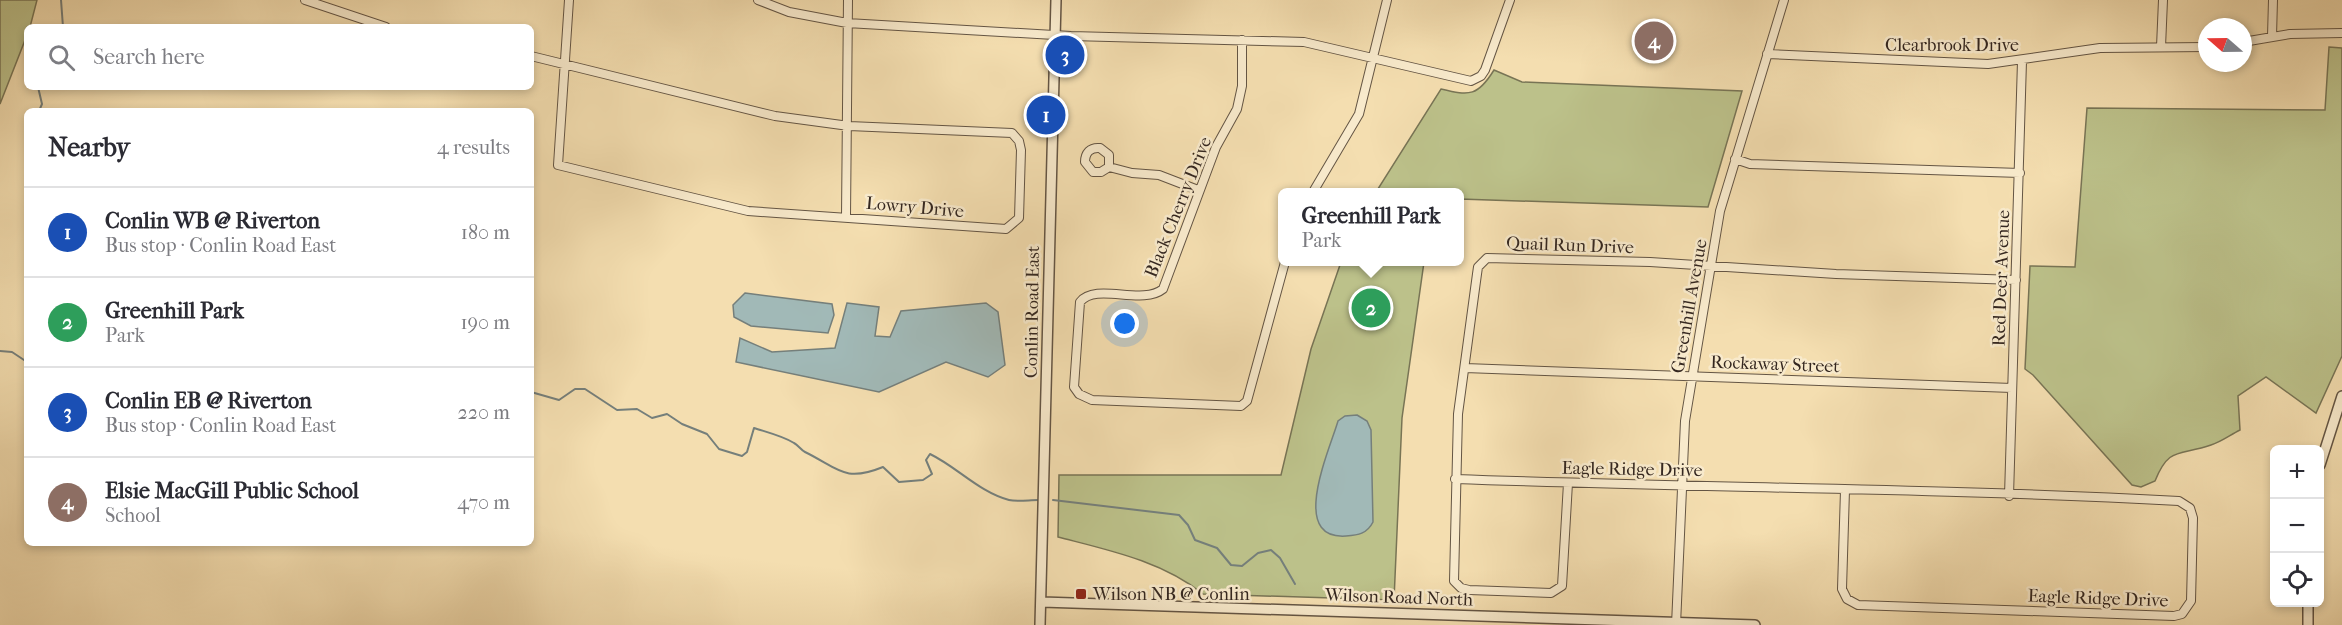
<!DOCTYPE html>
<html lang="en">
<head>
<meta charset="utf-8">
<style>
  :root { --surface:#fff; --page:#f2f2f3; --text:#2b2b33; --muted:#7c7c81; --line:#e1e1e2; --accent:#0b8043 }
  body { margin:0; font-family:"IM FELL French Canon",serif; background:var(--page); color:var(--text) }
  .controls { position:absolute; right:18px; bottom:18px; display:grid; overflow:hidden; border-radius:9px; box-shadow:0 3px 9px #0003 }
  .controls button { width:54px; height:54px; display:grid; place-items:center; padding:0; border:0; border-bottom:2px solid var(--line); background:var(--surface); color:var(--text); font:30px sans-serif }
  .compass { position:absolute; left:2198px; top:18px; width:54px; height:54px; border-radius:50%; background:var(--surface); box-shadow:0 3px 9px #0003; rotate:290deg }
  .you { position:absolute; left:1125px; top:324px; width:21px; height:21px; margin:-15px; border:4px solid #fff; border-radius:50%; background:#1a73e8; box-shadow:0 0 0 9px #1a73e833 }
  .badge { display:grid; place-items:center; width:39px; height:39px; border-radius:50%; background:var(--accent); color:#fff; font-size:20px; font-weight:700 }
  .pin { position:absolute; translate:-50% -50%; border:3px solid #fff; box-shadow:0 2px 6px #0006 }
  .popup { position:absolute; left:1278px; top:188px; width:186px; height:78px; box-sizing:border-box; display:grid; place-content:center; border-radius:9px; background:var(--surface); filter:drop-shadow(0 2px 4px #0005); font-size:20px; white-space:nowrap; color:var(--muted) }
  .popup b { font-size:22px; color:var(--text) }
  .popup::after { content:''; position:absolute; left:50%; top:100%; margin-left:-12px; border:12px solid transparent; border-top-color:var(--surface) }
  .list { margin:0; padding:0; list-style:none }
  h2 { display:flex; justify-content:space-between; align-items:center; height:78px; margin:0; padding:0 24px; font-size:26px }
  h2 small { font-size:20px; font-weight:400; color:var(--muted) }
  .list li { display:grid; grid-template-columns:39px 1fr auto; gap:18px; align-items:center; box-sizing:border-box; height:90px; padding:0 24px; border-top:2px solid var(--line) }
  .list b { display:block; font-size:22px; white-space:nowrap }
  .list p { margin:0; font-size:20px; white-space:nowrap; color:var(--muted) }
  .list em { font-size:20px; font-style:normal; color:var(--muted) }
  .icon { flex:none; width:33px; height:33px; fill:none; stroke:currentColor; stroke-width:2; stroke-linecap:round; stroke-linejoin:round }
  .map { position:relative; flex:none; width:2342px; height:625px; overflow:hidden }
  .search { position:absolute; background:var(--surface); box-shadow:0 3px 9px #0003; left:24px; top:24px; width:510px; height:66px; display:flex; align-items:center; gap:15px; box-sizing:border-box; padding:0 21px; border-radius:9px; color:var(--muted); font-size:22px }
  .panel { position:absolute; background:var(--surface); box-shadow:0 3px 9px #0003; left:24px; top:108px; width:510px; height:438px; border-radius:9px }
  .map>svg:first-child { display:block }
  .green { fill:#bcc18a; stroke:#787455; stroke-width:1.5 }
  .water { fill:#a1b9b7; stroke:#757f7b; stroke-width:1.5 }
  .lines { fill:none; stroke-linecap:round; stroke-linejoin:round }
  .stream { stroke:#757f7b; stroke-width:2 }
  .minor-casing { stroke:#645544; stroke-width:10 }
  .tertiary-casing { stroke:#645544; stroke-width:12 }
  .minor { stroke:#f8eacc; stroke-width:8 }
  .tertiary { stroke:#f8eacc; stroke-width:9 }
  .poi-dot { fill:#8f2418; stroke:#f8eacc; stroke-width:2 }
  .labels { text-anchor:middle; stroke-width:5; stroke-linejoin:round; paint-order:stroke }
  .street-label { font-size:18px; fill:#342720; stroke:#f8eacc }
  .poi-label { font-size:18px; fill:#342720; stroke:#f8eacc; text-anchor:start }
</style>
</head>
<body>
<div class="map">
<svg width="2342" height="625" viewBox="0 0 2342 625">
  <rect width="100%" height="100%" fill="#f4deb0"/>
  <filter id="stains"><feTurbulence type="fractalNoise" baseFrequency=".00333" numOctaves="4"/><feColorMatrix values="0 0 0 0 .2 0 0 0 0 .09 0 0 0 0 .02 0 0 0 .5 -.17"/></filter>
  <radialGradient id="worn" r=".72"><stop offset=".6" stop-color="#630" stop-opacity="0"/><stop offset="1" stop-color="#630" stop-opacity=".3"/></radialGradient>
  <path class="green" d="M 0,0 L 37,0 L 30,27 L 27,27 L 27,35 L 0,104 Z
    M 2329,47 L 2342,48 L 2342,356 L 2316,413 L 2266,377 L 2238,396 L 2240,430 C 2230,435 2221,442 2211,445 C 2179,456 2169,446 2155,481 L 2141,487 L 2132,485 L 2033,375 L 2025,369 L 2030,266 L 2075,267 L 2087,108 L 2325,110 Z
    M 1494,70 L 1522,82 L 1742,91 L 1708,207 L 1460,199 L 1460,192 L 1376,192 L 1441,89 C 1470,96 1478,96 1494,70 Z
    M 1341,262 L 1424,262 L 1402,418 L 1394,600 L 1203,594 C 1162,561 1108,550 1058,537 L 1059,475 L 1281,475 L 1311,349 Z"/>
  <path class="water" d="M 745,293 L 832,304 L 834,315 L 828,333 L 751,326 L 734,317 L 733,305 Z
    M 847,303 L 879,307 L 875,336 L 890,337 L 901,311 L 986,303 L 998,312 L 1005,365 L 988,377 L 946,362 L 879,392 L 736,362 L 740,338 L 772,352 L 835,348 Z
    M 1357,415 L 1367,421 L 1371,430 L 1373,522 C 1367,534 1358,535 1346,536 C 1288,540 1330,449 1338,421 L 1345,416 Z"/>
  <g class="lines">
    <path class="stream" d="M 61,0 L 63,27
      M 38,87 L 42,104 L 39,111
      M 0,351 L 12,352 L 27,362
      M 531,392 L 559,400 L 575,389 L 585,389 L 617,410 L 637,409 L 652,418 L 667,414 L 682,424 L 707,434 L 719,449 L 742,456 L 747,452 L 754,428 C 766,432 783,436 794,443 C 798,445 801,450 805,452 C 838,468 844,483 883,467 L 899,482 L 923,480 L 932,474 L 926,460 L 930,454 C 957,467 979,492 1009,500 C 1017,502 1029,500 1038,500
      M 1053,500 L 1179,515 L 1188,525 L 1195,540 L 1217,548 L 1231,565 L 1242,566 L 1258,553 L 1271,550 L 1280,558 L 1295,584"/>
    <g class="minor-casing">
      <path id="minor" d="M 305,0 L 386,27
        M 758,0 L 789,12 L 847,23 L 1071,36 L 1304,42 L 1471,81 L 1481,76 L 1485,70 L 1510,0
        M 2272,36 L 2273,0
        M 1242,40 L 1242,86 L 1237,109 L 1216,147 L 1163,289 C 1142,306 1096,282 1080,302 L 1074,387 L 1079,394 L 1092,400 L 1241,406 L 1247,401 L 1285,262
        M 2243,42 L 2290,34 L 2342,33
        M 2161,47 L 2163,0
        M 1767,54 L 1988,64 L 2100,48 L 2207,47
        M 531,56 L 775,116 L 849,126 L 1012,133 L 1019,141 L 1021,150 L 1019,218 L 1006,229 L 748,211 L 558,165 L 569,0
        M 1735,159 L 1750,164 L 2020,173
        M 1109,167 L 1101,172 L 1093,172 L 1085,162 C 1085,153 1090,147 1100,148 L 1109,155 L 1109,167 L 1132,173 L 1159,175 L 1198,190
        M 1313,192 L 1359,114 L 1387,0
        M 846,216 L 848,0
        M 1465,368 L 2012,388
        M 1455,479 C 1697,488 1938,488 2179,501 L 2190,508 L 2193,518 L 2191,601 L 2182,614 L 2174,616 L 1858,605 L 1847,599 L 1842,589 L 1845,490
        M 1568,483 L 1562,586 L 1551,593 L 1469,590 L 1461,588 L 1454,581 L 1458,414 L 1477,274 L 1478,267 L 1487,258 L 1650,262 L 1836,274 L 2016,280
        M 2009,496 L 2022,61
        M 1676,625 L 1685,421 L 1720,211 L 1784,0"/>
    </g>
    <g class="tertiary-casing">
      <path id="tertiary" d="M 2320,465 L 2342,396
        M 1042,602 L 1755,625
        M 1040,625 L 1056,0
        M 2308,625 L 2308,602"/>
    </g>
    <use href="#minor" class="minor"/>
    <use href="#tertiary" class="tertiary"/>
  </g>
  <rect class="poi-dot" x="1075" y="588" width="12" height="12" rx="3"/>
  <g class="labels">
    <g class="street-label">
      <text x="1952" y="51">Clearbrook Drive</text>
      <text transform="translate(915 207) rotate(5)" y="6">Lowry Drive</text>
      <text transform="translate(1178 207) rotate(-68)" y="6">Black Cherry Drive</text>
      <text transform="translate(1570 245) rotate(2)" y="6">Quail Run Drive</text>
      <text transform="translate(2001 278) rotate(-88)" y="6">Red Deer Avenue</text>
      <text transform="translate(1689 306) rotate(-80)" y="6">Greenhill Avenue</text>
      <text transform="translate(1032 312) rotate(-89)" y="6">Conlin Road East</text>
      <text transform="translate(1775 364) rotate(2)" y="6">Rockaway Street</text>
      <text transform="translate(1632 469) rotate(1)" y="6">Eagle Ridge Drive</text>
      <text transform="translate(1399 597) rotate(2)" y="6">Wilson Road North</text>
      <text transform="translate(2098 598) rotate(2)" y="6">Eagle Ridge Drive</text>
    </g>
    <g class="poi-label">
      <text x="1093" y="600">Wilson NB @ Conlin</text>
    </g>
  </g>
  <rect width="100%" height="100%" filter="url(#stains)"/>
  <rect width="100%" height="100%" fill="url(#worn)"/>
</svg>
<div class="controls">
<button>+</button>
<button>−</button>
<button><svg class="icon" aria-label="locate" viewBox="0 0 24 24"><circle cx="12" cy="12" r="6"/><path d="M12 2v4M12 18v4M2 12h4M18 12h4"/></svg></button>
</div>
<svg class="compass" viewBox="-18 -18 36 36"><path d="M0-13l5 13h-10z" fill="#e53935"/><path d="M0 13l5-13h-10z" fill="#7c7c81"/></svg>
<div class="you"></div>
<div class="pin badge" style="left:1046px;top:115px;background:#1a4fb4">1</div>
<div class="pin badge" style="left:1371px;top:308px;background:#2e9e5b">2</div>
<div class="popup"><b>Greenhill Park</b>Park</div>
<div class="pin badge" style="left:1065px;top:55px;background:#1a4fb4">3</div>
<div class="pin badge" style="left:1654px;top:41px;background:#8d6e63">4</div>
<div class="search"><svg class="icon" aria-label="search" viewBox="0 0 24 24"><circle cx="10" cy="10" r="6"/><path d="M15 15l6 6"/></svg>Search here</div>
<section class="panel">
<h2>Nearby<small>4 results</small></h2>
<ul class="list">
<li><span class="badge" style="background:#1a4fb4">1</span><div><b>Conlin WB @ Riverton</b><p>Bus stop · Conlin Road East</p></div><em>180 m</em></li>
<li><span class="badge" style="background:#2e9e5b">2</span><div><b>Greenhill Park</b><p>Park</p></div><em>190 m</em></li>
<li><span class="badge" style="background:#1a4fb4">3</span><div><b>Conlin EB @ Riverton</b><p>Bus stop · Conlin Road East</p></div><em>220 m</em></li>
<li><span class="badge" style="background:#8d6e63">4</span><div><b>Elsie MacGill Public School</b><p>School</p></div><em>470 m</em></li>
</ul>
</section>
</div>
</body>
</html>
